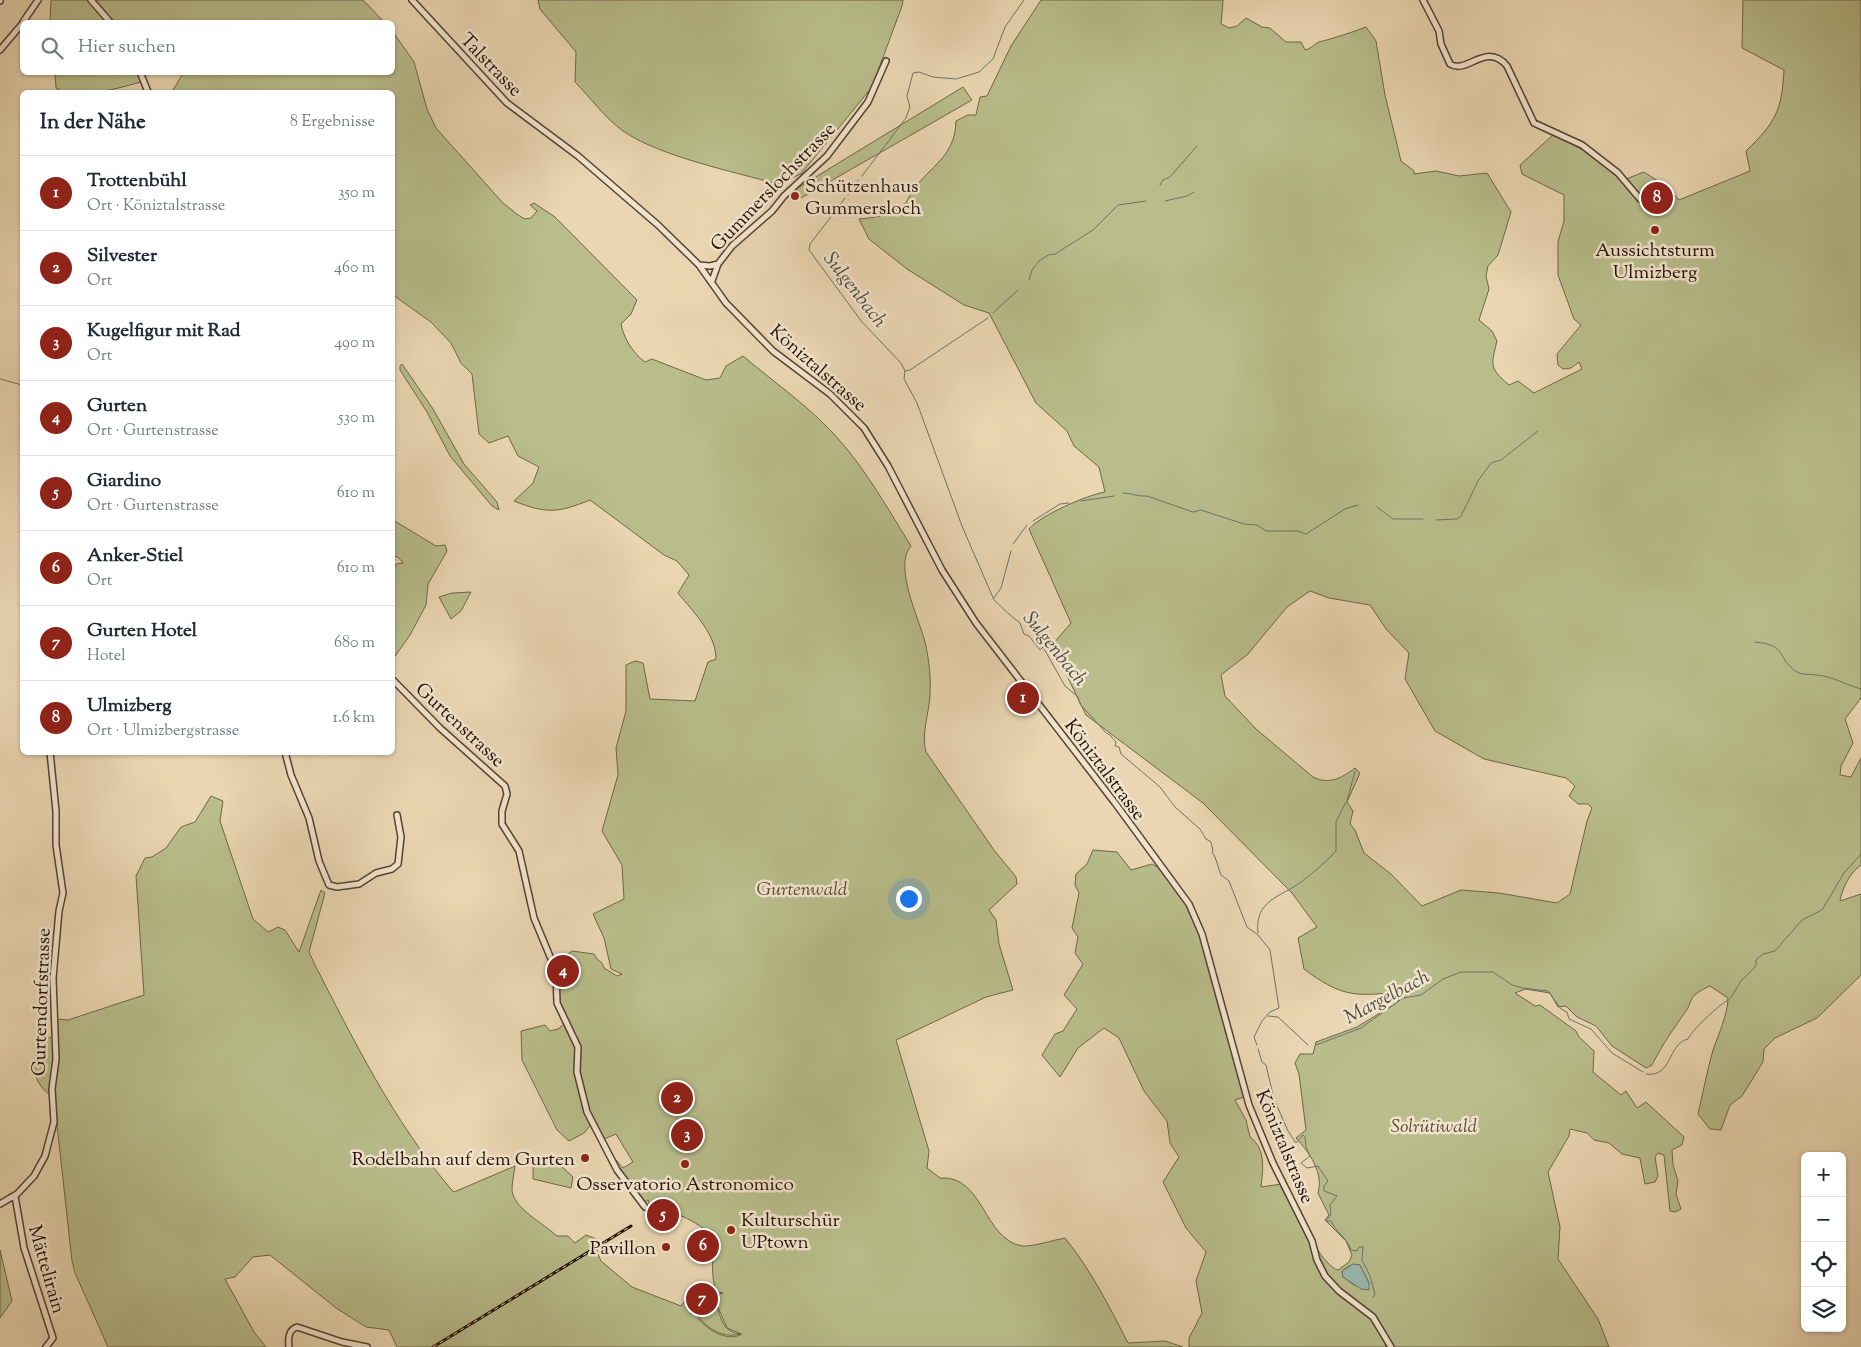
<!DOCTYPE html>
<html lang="de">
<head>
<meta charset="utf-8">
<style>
  :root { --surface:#fff; --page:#f6f6f7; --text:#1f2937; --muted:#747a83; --line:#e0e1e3; --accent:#8f2418 }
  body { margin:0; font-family:"Sorts Mill Goudy",serif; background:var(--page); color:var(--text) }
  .controls { position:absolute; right:15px; bottom:15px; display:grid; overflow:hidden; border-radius:8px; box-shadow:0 1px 4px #0004 }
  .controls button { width:45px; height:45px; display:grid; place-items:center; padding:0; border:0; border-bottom:1px solid var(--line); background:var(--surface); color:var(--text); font:25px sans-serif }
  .you { position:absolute; left:908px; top:898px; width:18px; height:18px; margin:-12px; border:4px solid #fff; border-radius:50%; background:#1a73e8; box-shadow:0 0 0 8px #1a73e833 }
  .badge { display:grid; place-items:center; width:32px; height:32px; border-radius:50%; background:var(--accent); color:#fff; font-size:16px; font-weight:700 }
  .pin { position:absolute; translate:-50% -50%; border:2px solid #fff; box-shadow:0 1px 5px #0006 }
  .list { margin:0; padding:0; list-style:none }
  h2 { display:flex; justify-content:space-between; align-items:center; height:65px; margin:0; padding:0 20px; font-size:21px }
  h2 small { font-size:16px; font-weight:400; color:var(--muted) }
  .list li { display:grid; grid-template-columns:32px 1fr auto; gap:15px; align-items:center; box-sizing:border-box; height:75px; padding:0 20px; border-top:1px solid var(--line) }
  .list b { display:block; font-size:19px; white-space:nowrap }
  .list p { margin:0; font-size:16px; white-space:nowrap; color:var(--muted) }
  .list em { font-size:16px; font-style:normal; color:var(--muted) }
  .icon { flex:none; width:28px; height:28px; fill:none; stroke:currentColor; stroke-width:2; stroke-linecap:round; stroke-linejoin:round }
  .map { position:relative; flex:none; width:1861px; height:1347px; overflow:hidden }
  .search { position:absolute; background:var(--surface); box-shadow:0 1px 4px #0004; left:20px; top:20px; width:375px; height:55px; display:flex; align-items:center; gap:12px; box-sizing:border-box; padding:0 18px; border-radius:8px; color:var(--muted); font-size:19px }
  .panel { position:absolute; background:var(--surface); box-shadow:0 1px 4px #0004; left:20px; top:90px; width:375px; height:665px; border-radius:8px }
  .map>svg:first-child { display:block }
  .green { fill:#b8bd8b; stroke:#6e6649; fill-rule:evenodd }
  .water { fill:#98b9ae; stroke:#6a756b }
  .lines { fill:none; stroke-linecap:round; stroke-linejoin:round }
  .stream { stroke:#6a756b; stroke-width:1 }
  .minor-casing { stroke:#564232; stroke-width:8 }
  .minor { stroke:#f1e4cd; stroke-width:5 }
  .rail-casing { stroke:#251007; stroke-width:3 }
  .rail { stroke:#f1e4cd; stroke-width:1; stroke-dasharray:4; stroke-linecap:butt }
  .poi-dot { fill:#8f2418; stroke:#f1e4cd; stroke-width:2 }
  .labels { text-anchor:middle; stroke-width:5; stroke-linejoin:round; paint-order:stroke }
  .street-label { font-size:19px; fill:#251007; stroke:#f1e4cd }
  .poi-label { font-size:19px; fill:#251007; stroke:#f1e4cd; text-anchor:start }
  .park-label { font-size:19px; font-style:italic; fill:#584d35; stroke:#f1e4cd }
  .water-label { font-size:20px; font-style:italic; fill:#4d4b41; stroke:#f1e4cd }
</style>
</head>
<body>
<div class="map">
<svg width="1861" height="1347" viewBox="0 0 1861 1347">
  <rect width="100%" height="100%" fill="#ead6b2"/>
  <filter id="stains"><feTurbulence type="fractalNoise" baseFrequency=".004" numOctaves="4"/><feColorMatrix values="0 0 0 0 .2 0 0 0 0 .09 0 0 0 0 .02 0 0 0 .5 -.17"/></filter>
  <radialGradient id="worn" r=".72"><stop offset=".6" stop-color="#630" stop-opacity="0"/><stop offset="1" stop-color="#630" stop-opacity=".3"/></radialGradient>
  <path class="green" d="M 51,0 L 363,0 L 384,22 L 50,22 Z
    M 538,0 L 903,0 L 902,6 L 872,87 L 801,174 L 778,184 C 734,172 659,156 623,131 C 605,118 590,97 575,82 L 576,52 L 540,9 Z
    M 1041,0 L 1223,0 L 1221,24 L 1229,28 L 1237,26 L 1246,18 L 1262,27 L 1270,28 L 1286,42 L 1301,42 L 1305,50 C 1311,49 1314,44 1319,42 C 1335,38 1350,33 1366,27 L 1376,41 L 1385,95 L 1401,161 L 1414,171 L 1414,174 L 1436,171 L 1459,176 L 1487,173 L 1511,212 L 1498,255 L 1488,266 L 1486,276 L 1489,289 L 1479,320 L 1492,331 L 1497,341 C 1491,365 1489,368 1509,385 L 1518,381 L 1534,393 L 1582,369 L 1579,362 L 1571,368 L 1563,369 L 1558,365 L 1557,354 L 1581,325 L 1574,319 L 1558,275 L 1558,242 L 1564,221 L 1564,195 L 1522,174 L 1520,165 L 1554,134 L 1588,153 L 1626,179 L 1644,172 L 1667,187 L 1679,200 L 1750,171 L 1746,151 C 1775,123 1782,111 1784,70 L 1742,48 L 1743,0 L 1861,0 L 1861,698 L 1845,719 L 1853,743 L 1841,766 L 1840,775 L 1851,777 L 1861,758 L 1861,865 C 1850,872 1842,889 1840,901 L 1861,894 L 1861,975 L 1817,1018 L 1775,1038 L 1764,1049 L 1763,1062 L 1742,1096 L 1730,1105 L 1721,1130 L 1710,1129 L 1698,1114 C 1703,1093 1707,1071 1713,1050 C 1718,1036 1728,1013 1728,998 L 1710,986 C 1705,988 1700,991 1696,994 C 1690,998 1690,1006 1686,1011 C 1674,1028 1662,1045 1652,1065 L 1646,1068 L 1612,1046 L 1596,1026 L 1577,1017 L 1566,1006 L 1558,1007 L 1550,993 L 1525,989 L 1515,993 L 1535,1006 L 1540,1005 L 1576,1031 L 1579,1037 L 1594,1051 L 1593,1072 L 1621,1095 L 1626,1091 L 1637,1108 L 1646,1102 L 1684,1137 L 1682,1145 L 1672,1150 L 1673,1165 L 1678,1181 L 1676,1194 L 1681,1209 L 1675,1212 L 1670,1211 L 1664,1155 L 1658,1153 L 1655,1157 L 1658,1176 L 1655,1182 L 1645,1184 L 1640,1158 L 1622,1154 L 1609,1143 L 1594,1140 L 1587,1133 L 1570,1129 L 1569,1136 L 1548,1172 L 1560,1227 L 1558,1259 L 1598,1319 L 1609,1347 L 1189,1347 L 1189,1338 L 1202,1313 L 1196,1281 L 1206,1252 L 1186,1228 L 1163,1182 L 1179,1157 L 1170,1143 L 1167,1121 L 1144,1091 L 1119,1038 L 1104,1028 L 1078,1048 L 1060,1077 L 1042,1055 L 1055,1034 L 1063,1031 L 1077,1009 L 1064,995 L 1083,964 L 1075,953 L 1078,937 L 1072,928 L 1079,893 L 1075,885 L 1076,874 L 1087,864 L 1093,850 L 1117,852 L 1131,870 L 1152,864 L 1163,870 L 1181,894 L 1198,922 L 1247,1096 L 1235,1100 L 1246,1120 L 1250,1137 C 1266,1149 1263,1169 1261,1187 L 1282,1184 C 1292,1202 1320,1266 1338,1270 L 1349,1262 L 1352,1255 L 1346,1241 L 1325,1220 L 1329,1215 L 1318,1193 C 1324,1173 1309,1152 1296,1138 L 1306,1130 L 1299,1074 L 1295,1063 L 1300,1054 L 1313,1054 L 1316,1042 L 1357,1027 L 1395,1004 L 1399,1000 L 1397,992 C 1354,997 1340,996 1304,969 L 1298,938 L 1317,927 L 1292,893 L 1203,803 L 1086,715 L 1052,645 L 1071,623 L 1029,529 C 1041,515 1087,495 1105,492 L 1099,467 L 1074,446 L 1067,431 L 1036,403 L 989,313 L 964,305 L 907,269 L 869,239 L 859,219 C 874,218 892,215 904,205 C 907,202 909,196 912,192 C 930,165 955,158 956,121 L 968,115 L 976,115 L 980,97 L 987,96 L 1011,46 ZM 1310,591 L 1329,598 L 1370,605 L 1386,629 L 1409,653 L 1405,679 L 1435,731 L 1484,759 L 1566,778 L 1575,786 L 1569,796 L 1578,804 L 1588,804 L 1592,808 L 1587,821 L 1570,894 L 1557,903 L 1499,893 L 1461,890 L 1422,906 L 1391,874 L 1364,853 L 1355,830 L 1350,824 L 1353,811 L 1347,802 L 1360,773 L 1355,768 C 1342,778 1329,785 1313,777 L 1256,729 L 1225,696 L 1221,675 L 1248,654 L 1287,607 ZM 1360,1265 L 1369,1283 L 1354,1285 L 1343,1277 L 1342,1271 L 1349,1266 Z
    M 393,32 L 414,62 L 427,109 L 436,128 L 502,202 L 518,215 L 525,219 L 531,218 L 537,211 L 530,205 L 534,203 L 555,217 L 637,300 L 631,314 L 621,324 C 624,339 633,353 645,362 L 652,359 L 706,380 L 720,378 L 726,366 L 743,356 C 776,384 813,409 841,442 C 868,473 889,511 911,546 C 893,565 919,619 925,642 C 929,659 931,677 930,695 C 929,714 921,734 926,752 L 994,850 L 1016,877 L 1017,884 L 989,910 L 996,920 L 999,944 L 1013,990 L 986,997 L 896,1040 L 929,1151 L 927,1168 L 940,1178 C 984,1175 983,1239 1022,1246 C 1032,1247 1054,1240 1065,1238 C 1091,1270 1109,1306 1128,1343 L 1165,1341 L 1183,1347 L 397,1347 L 389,1330 L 366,1327 L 336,1308 L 270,1255 L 253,1257 L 235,1277 L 225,1279 L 254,1332 L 266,1347 L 108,1347 L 75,1273 L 72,1261 L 54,1098 C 30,1081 34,1069 37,1043 L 56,1035 L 56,1019 L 68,1020 L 144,995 L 136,876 L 145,858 L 152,857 L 166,848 L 181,827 L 195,822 L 211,796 L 223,801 L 220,821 L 253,919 L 268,932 L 278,927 L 285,930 L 299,952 L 321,890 L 325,893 L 309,952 L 314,963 C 354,1041 393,1120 450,1188 L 454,1192 L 515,1166 C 514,1174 512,1182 512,1190 C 513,1208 544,1224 557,1236 L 568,1236 L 575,1243 L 586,1235 L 599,1240 L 597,1252 L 601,1261 L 632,1287 L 681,1306 L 687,1298 L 690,1297 L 691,1314 L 695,1313 C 703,1328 726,1343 742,1334 L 727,1328 L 717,1305 L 719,1294 L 723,1293 L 717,1292 C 708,1273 717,1255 709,1239 L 714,1236 L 712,1230 L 707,1231 C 689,1217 671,1211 650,1206 L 648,1200 L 644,1203 L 614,1161 L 616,1160 L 623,1168 L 633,1162 L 616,1134 L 602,1140 L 589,1111 L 579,1073 L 580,1056 L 560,1011 L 559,981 L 571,961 L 567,958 C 561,963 561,968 558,974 L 554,961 L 561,954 L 568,954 L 572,951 L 594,954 L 597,959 L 602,963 L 604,968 L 617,976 L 622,974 L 611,969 L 604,938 L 593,914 L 624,899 L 622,865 L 602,831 L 618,775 L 616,748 L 626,711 L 626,665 L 635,661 L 643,663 L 650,699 L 695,701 L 708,662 L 716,659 C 716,634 694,613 678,593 L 689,575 L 677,561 L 664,555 L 590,500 C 558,513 546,514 514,501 L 533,483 L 539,467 L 518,456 L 508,436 L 489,443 L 479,434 L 472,374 L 461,363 L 451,343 L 431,322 L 393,295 L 392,92 L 172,92 L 183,73 L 392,72 Z
    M 55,73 L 139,73 L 144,81 C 123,87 74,102 56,88 Z
    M 963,87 L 972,100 L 801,198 L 796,189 Z
    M 402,364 L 433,409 L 464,464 L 497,502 L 499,510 L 492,506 L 450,456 L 427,412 L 400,370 L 400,366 Z
    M 393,520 L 436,546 L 445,545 L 447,551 L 428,584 L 426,605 L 410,635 L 393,659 L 393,572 L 396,564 L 403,563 L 398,557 L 393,556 Z
    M 471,592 L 461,611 L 451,619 L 439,597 L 452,593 Z
    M 564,1024 L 576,1048 L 576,1071 L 591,1124 L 584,1133 L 569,1141 L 557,1130 L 522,1060 L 521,1031 L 545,1025 L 550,1031 L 558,1029 Z
    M 545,1158 L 559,1164 L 573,1177 L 571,1188 L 533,1179 L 533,1166 Z
    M 0,1250 L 12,1301 L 0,1318 Z
    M 716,1304 C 721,1318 723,1332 740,1334 C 721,1340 698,1324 694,1305 L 701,1305 L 702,1310 L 703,1305 Z"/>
  <path class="water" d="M 1353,1264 L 1360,1265 L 1369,1283 L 1369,1290 L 1361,1289 L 1343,1277 L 1342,1271 Z"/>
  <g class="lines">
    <path class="stream" d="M 862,176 L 906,118 L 910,107 L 907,96 L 913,73 L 919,72 L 933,77 L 956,79 L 979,72 L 993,59 L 1005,27 L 1024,0
      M 1160,185 L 1163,180 L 1170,177 L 1197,146
      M 848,195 L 858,180
      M 1165,201 L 1187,196 L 1194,192
      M 855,206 L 837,209 L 810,244 L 809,250 L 862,322 L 901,363 L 905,371 L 904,379 L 917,403 L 962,526 L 994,600 C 1003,608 1010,616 1020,623 L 1024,634 L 1029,636 L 1040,650 L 1043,647 L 1065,686 L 1078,697 L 1080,704 L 1106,733 L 1110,735 L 1116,742 L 1115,746 L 1119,747 L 1121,754 L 1160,787 L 1175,807 L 1200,829 L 1206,839 L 1211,842 L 1213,851 L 1212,852 L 1215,857 L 1221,875 L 1229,881 L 1247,927 L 1258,935 L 1270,950 L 1279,1008 L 1270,1012 L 1262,1021 L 1254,1037 L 1257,1045
      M 837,209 L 845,198
      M 1029,280 L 1032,270 L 1039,261 L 1048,255 L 1055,254 L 1093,230 L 1118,205 L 1146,201
      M 993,313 L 1018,290
      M 905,371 L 910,370 L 988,318
      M 0,379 L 22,385
      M 1123,493 C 1132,493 1138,497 1147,496 L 1193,512 L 1201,510 L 1244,524 L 1257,525 L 1266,531 L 1298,531 L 1306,534 L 1345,509 L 1358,505
      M 1081,501 L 1114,496
      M 1377,507 L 1393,519 L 1423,519
      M 1436,520 L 1457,519 L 1461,516 L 1478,481 L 1491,463 L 1501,460 L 1538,431
      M 1033,521 L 1060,504 L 1069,503
      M 1013,544 L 1027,525
      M 994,598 L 1001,588 L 1011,551
      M 1755,642 C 1789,645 1776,659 1797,672 C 1802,675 1810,674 1816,675 C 1832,676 1846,685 1861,689
      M 1347,801 L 1355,771
      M 1258,933 C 1254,900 1281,897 1301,882 C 1314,872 1325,863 1336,851 L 1336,822 L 1346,802
      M 1730,999 L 1741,981 L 1756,966 L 1756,960 L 1763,954 L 1775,951 L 1802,920 L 1822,910 L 1844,873 L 1861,854
      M 1268,1016 L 1278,1017 L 1308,1045
      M 1316,1045 L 1361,1028 L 1403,998 L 1421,995 L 1443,979 L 1461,972 L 1493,972 L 1512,985 L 1523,988 L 1548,991 L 1561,1009 L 1567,1012 L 1569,1019 L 1591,1029 L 1612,1053 L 1643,1072
      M 1258,1049 L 1262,1062 L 1266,1065 L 1274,1099 L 1288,1131 L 1296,1143 L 1303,1135 L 1305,1137 L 1306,1147 L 1310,1156 L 1301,1163 L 1307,1168 L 1318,1166 L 1328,1181 L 1324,1186 L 1324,1191 L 1337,1196 L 1330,1205 L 1331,1214 L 1326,1221 L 1331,1221 C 1336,1232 1347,1238 1351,1250 L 1357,1251 L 1359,1247 L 1363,1247 L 1362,1260 L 1370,1276 L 1375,1294 L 1373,1297
      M 1646,1074 C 1673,1078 1667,1044 1688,1039 C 1690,1032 1721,1003 1728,1000
      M 1383,1338 L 1386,1347"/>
    <g class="minor-casing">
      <path id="minor" d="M 91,0 L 110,22
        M 412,0 L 507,103 L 578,156 L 658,225 L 699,265 L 726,303 L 773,351 L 830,394 L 864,428 L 888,466 L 942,570 L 976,623 L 1115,803 L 1189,904 L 1202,934 L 1249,1105 L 1273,1163 L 1312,1241 L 1317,1260 L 1325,1276 L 1339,1291 L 1373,1317 L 1391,1347
        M 1423,0 L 1439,31 L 1441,44 L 1450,64 C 1467,75 1486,41 1507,66 L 1534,123 L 1582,145 L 1618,173 L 1640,199
        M 0,1 L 0,0
        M 23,22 L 38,0
        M 0,50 L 22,24
        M 140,72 L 148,92
        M 699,265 L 710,266 L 718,264
        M 712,281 L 718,264 L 732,246 L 772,211 L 784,196 L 827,156 L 868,102 L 886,61
        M 392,679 L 440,728 L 505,786 L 507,794 L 502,811 L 502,824 L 519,851 L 534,918 L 556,971 L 557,1003 L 578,1047 L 577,1072 L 587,1112 L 617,1170 L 645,1207
        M 285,752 L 291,775 L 309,818 L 319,861 L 329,885 L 337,887 L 359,884 L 376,873 L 392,869 L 398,864 L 401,837 L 397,815
        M 15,1196 L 24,1248 L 53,1338 L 46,1347
        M 0,1204 L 17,1194 L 34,1176 L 45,1156 L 54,1122 L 52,1089 L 56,1059 L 53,978 L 59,911 L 63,893 L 56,845 L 56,811 L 50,752
        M 289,1347 C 288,1339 288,1330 297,1327 L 342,1342 L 367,1347"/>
    </g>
    <use href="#minor" class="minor"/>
    <g class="rail-casing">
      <path id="rail" d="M 433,1347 L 631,1226"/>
    </g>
    <use href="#rail" class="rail"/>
  </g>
  <g class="poi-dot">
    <circle cx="795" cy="196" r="5"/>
    <circle cx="1655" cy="230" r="5"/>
    <circle cx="585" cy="1158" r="5"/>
    <circle cx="685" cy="1164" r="5"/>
    <circle cx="731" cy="1230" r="5"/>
    <circle cx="666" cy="1247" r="5"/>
  </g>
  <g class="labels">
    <g class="street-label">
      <text transform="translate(492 64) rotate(46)" y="7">Talstrasse</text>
      <text transform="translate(772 186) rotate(-46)" y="7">Gummerslochstrasse</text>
      <text transform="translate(819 367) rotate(41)" y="7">Köniztalstrasse</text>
      <text transform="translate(461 724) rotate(43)" y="7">Gurtenstrasse</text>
      <text transform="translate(1106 769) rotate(53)" y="7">Köniztalstrasse</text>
      <text transform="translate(40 1002) rotate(-88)" y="7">Gurtendorfstrasse</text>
      <text transform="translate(1286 1146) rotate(67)" y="7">Köniztalstrasse</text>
      <text transform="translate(48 1269) rotate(74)" y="7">Mättelirain</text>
    </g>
    <g class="poi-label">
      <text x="805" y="192">Schützenhaus<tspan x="805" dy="22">Gummersloch</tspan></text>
      <text x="1655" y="256" text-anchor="middle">Aussichtsturm<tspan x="1655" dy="22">Ulmizberg</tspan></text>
      <text x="575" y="1165" text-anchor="end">Rodelbahn auf dem Gurten</text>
      <text x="685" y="1190" text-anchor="middle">Osservatorio Astronomico</text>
      <text x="741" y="1226">Kulturschür<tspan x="741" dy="22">UPtown</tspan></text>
      <text x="656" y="1254" text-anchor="end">Pavillon</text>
    </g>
    <g class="park-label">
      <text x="802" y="895">Gurtenwald</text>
      <text x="1434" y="1132">Solrütiwald</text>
    </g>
    <g class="water-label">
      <text transform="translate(856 289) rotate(52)" y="7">Sulgenbach</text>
      <text transform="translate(1056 648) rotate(51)" y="7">Sulgenbach</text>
      <text transform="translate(1386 996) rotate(-28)" y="7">Margelbach</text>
    </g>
  </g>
  <rect width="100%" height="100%" filter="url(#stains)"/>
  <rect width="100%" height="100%" fill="url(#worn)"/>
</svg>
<div class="controls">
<button>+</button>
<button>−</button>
<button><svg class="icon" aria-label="locate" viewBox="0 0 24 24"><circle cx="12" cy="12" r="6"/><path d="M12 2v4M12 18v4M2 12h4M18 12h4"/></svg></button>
<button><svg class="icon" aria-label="layers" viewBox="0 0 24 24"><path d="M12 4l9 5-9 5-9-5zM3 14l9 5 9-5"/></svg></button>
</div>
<div class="you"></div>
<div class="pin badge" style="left:1023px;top:698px">1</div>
<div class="pin badge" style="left:677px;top:1098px">2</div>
<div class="pin badge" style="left:687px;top:1135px">3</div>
<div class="pin badge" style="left:563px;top:971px">4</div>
<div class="pin badge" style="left:663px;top:1215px">5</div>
<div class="pin badge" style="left:703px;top:1246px">6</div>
<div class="pin badge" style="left:702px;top:1299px">7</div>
<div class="pin badge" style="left:1657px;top:198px">8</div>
<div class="search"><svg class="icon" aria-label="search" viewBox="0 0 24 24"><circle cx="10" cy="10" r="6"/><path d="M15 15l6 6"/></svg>Hier suchen</div>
<section class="panel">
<h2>In der Nähe<small>8 Ergebnisse</small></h2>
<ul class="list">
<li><span class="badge">1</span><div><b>Trottenbühl</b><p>Ort · Köniztalstrasse</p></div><em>350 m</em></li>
<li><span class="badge">2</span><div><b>Silvester</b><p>Ort</p></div><em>460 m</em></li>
<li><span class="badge">3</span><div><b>Kugelfigur mit Rad</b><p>Ort</p></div><em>490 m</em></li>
<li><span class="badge">4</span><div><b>Gurten</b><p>Ort · Gurtenstrasse</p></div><em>530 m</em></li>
<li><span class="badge">5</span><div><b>Giardino</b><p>Ort · Gurtenstrasse</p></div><em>610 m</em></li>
<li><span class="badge">6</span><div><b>Anker-Stiel</b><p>Ort</p></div><em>610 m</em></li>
<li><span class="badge">7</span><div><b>Gurten Hotel</b><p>Hotel</p></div><em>680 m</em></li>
<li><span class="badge">8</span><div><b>Ulmizberg</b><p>Ort · Ulmizbergstrasse</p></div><em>1.6 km</em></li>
</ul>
</section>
</div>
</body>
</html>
